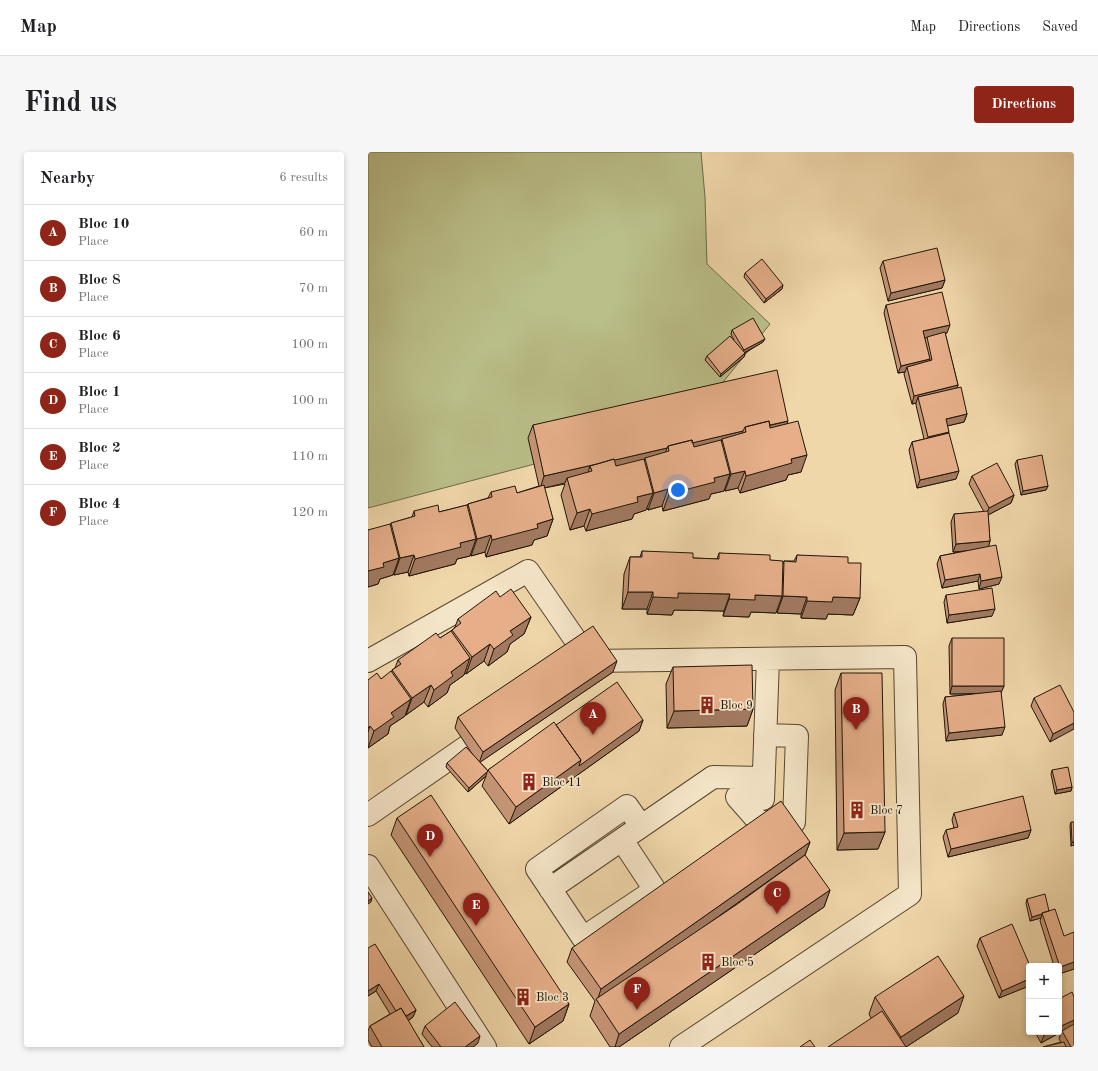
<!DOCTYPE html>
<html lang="en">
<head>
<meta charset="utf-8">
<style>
  :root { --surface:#fff; --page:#f6f6f6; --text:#202124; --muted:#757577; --line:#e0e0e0; --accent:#8f2418 }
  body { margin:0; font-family:"Old Standard TT",serif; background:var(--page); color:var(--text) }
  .controls { position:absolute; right:12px; bottom:12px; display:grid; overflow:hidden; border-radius:4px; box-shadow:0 2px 6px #0003 }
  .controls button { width:36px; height:36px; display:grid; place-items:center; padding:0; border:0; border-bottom:1px solid var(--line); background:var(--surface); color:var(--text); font:20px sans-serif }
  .you { position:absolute; left:310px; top:338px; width:14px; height:14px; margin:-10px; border:3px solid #fff; border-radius:50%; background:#1a73e8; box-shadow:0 0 0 6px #1a73e833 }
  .badge { display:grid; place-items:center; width:26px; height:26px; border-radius:50%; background:var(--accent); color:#fff; font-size:13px; font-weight:700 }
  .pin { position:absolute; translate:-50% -33px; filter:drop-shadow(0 1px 2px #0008) }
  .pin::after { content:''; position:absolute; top:21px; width:14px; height:12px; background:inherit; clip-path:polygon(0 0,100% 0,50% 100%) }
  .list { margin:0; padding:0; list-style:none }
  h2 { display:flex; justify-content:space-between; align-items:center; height:52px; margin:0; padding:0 16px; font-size:17px }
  h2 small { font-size:13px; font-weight:400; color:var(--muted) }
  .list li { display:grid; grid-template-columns:26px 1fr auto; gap:12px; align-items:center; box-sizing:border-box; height:56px; padding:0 16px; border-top:1px solid var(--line) }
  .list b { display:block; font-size:15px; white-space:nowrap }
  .list p { margin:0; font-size:13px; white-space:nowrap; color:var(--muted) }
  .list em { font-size:13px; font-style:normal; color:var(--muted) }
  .map { position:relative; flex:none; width:706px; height:895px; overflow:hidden; border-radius:4px }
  header { display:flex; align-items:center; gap:24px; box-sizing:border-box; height:56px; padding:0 20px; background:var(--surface); border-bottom:1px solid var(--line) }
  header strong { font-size:19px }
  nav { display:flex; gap:22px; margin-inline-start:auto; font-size:14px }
  .intro { display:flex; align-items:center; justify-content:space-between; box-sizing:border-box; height:96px; padding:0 24px }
  h1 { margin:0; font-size:28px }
  .button { padding:10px 18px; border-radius:4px; background:var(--accent); color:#fff; font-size:14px; font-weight:700 }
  main { display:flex; gap:24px; padding:0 24px }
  aside { flex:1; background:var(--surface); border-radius:4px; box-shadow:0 2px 6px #0003 }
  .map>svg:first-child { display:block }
  .green { fill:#babe88; stroke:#6e6a48 }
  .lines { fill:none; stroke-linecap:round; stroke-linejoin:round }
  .minor-casing { stroke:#554630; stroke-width:24 }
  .minor { stroke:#f5e5c8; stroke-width:22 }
  .wall { fill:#c69677; stroke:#211608 }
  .shaded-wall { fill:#a17a61; stroke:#211608 }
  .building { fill:#e6af8a; stroke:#211608 }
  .labels { text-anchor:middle; stroke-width:3.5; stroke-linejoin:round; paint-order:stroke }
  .poi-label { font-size:12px; fill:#211608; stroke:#f5e5c8; text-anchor:start }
</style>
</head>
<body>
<header>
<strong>Map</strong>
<nav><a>Map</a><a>Directions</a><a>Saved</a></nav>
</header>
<div class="intro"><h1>Find us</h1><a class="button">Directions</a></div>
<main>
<aside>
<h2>Nearby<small>6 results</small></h2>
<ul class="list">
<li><span class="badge">A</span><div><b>Bloc 10</b><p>Place</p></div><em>60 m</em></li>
<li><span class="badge">B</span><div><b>Bloc 8</b><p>Place</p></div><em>70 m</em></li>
<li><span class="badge">C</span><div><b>Bloc 6</b><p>Place</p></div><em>100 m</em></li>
<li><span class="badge">D</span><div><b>Bloc 1</b><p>Place</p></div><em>100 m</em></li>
<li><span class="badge">E</span><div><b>Bloc 2</b><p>Place</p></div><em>110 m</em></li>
<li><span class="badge">F</span><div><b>Bloc 4</b><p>Place</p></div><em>120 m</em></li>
</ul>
</aside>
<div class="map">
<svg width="706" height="895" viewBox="0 0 706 895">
  <rect width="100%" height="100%" fill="#f0d7aa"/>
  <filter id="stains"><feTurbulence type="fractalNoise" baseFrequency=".005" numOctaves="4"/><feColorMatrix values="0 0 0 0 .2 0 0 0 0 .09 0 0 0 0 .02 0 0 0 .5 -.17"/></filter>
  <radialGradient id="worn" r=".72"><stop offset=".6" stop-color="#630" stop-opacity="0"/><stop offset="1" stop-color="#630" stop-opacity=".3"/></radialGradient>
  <path class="green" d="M 0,0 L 333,0 L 337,45 L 339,112 L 402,172 L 322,271 L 0,356 Z"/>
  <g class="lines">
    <g class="minor-casing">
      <path id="minor" d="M 0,509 L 160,419 L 222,509
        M 219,511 L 222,509 L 537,505 L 542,742 L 313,895
        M 397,583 L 429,584 L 426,670 L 391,670 L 369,645 L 395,647 L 400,507
        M 0,663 L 124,577
        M 254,688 L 287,738 L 215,786 L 169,717 L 259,654 L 273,674
        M 0,714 L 117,895
        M 182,737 L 345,625 L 394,626"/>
    </g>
    <use href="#minor" class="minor"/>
  </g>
  <path class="wall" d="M 515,109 L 577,128 L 574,136 L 520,149 L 512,116 Z
    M 377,121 L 414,137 L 396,151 L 376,125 Z
    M 518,153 L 579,181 L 577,181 L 590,233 L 589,236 L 599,262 L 596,270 L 579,274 L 580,282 L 588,327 L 549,336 L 541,298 L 544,290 L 556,287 L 548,253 L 548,251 L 544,252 L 536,222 L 537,220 L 530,221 L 516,161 Z
    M 364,178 L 395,190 L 377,201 L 376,205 L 352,225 L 337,208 L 339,204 L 366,188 L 363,182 Z
    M 420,271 L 433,320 L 420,323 L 418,328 L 372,341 L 370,336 L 357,339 L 356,337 L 356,339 L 343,342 L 341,347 L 295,359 L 294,354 L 280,358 L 279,356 L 278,358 L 266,362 L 264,367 L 218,379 L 216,374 L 202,378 L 193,343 L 197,332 L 176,336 L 185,367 L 179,384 L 166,388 L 164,393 L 118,405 L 117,400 L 103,404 L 102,402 L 102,404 L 89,407 L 87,412 L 41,424 L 40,420 L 26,423 L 25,422 L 25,423 L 12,427 L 10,432 L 0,435 L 0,378 L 22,374 L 23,371 L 44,365 L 46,359 L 71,360 L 99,353 L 100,352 L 120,346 L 123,340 L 149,341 L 171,334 L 160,286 L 165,273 Z
    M 649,308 L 680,334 L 678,338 L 653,343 L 647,312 Z
    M 604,324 L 646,343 L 643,351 L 620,363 L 622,389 L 620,395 L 631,432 L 611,437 L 610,429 L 574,436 L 569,412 L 572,404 L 601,398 L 585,400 L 583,370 L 586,362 L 616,360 L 601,332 Z
    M 274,399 L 325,406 L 349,407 L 351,401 L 402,408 L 415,412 L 416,409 L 426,409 L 429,403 L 480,411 L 492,446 L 485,463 L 460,462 L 458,467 L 433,466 L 433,462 L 409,461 L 409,458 L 408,461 L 383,460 L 381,465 L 355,464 L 356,459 L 306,458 L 304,463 L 279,462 L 279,457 L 254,457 L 256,422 L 262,405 L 272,405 Z
    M 578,443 L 624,464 L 579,471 L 576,450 Z
    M 132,445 L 163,465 L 156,482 L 142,492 L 139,500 L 120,514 L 116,509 L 98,522 L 97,521 L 96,523 L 82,533 L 79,541 L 60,555 L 56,550 L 38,563 L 37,562 L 37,564 L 22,574 L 20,582 L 0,596 L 0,528 L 13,527 L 24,520 L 24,518 L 27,516 L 30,508 L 72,486 L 83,479 L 87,475 L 90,467 Z
    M 584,486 L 636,534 L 633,540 L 634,583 L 578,589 L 575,552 L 577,545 L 605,542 L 582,542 L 581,494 Z
    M 305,515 L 385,557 L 379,574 L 299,576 L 298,532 Z
    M 245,520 L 112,610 L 120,619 L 120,618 L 188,573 L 275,568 L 271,579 L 141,672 L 114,634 L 118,624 L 100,640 L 78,615 L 79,611 L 105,603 L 87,576 L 90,565 Z
    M 473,521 L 517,680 L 510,697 L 469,698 L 467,538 Z
    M 666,546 L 706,560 L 682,590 L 663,554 Z
    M 684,618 L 704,635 L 703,639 L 687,642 L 683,622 Z
    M 586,661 L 663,678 L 660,686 L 580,705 L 575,685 L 578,678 L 586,676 L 584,668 Z
    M 29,666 L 201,852 L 195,869 L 161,892 L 23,683 Z
    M 703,670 L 706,693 L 703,694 L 702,674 Z
    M 442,690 L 437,703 L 352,763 L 462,738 L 456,755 L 251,895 L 242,895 L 222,864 L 227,849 L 199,810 L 204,796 Z
    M 659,747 L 681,759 L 706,817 L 691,822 L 691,814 L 686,814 L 672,769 L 673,766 L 662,769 L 658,751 Z
    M 612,786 L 661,814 L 661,834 L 631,846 L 609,794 Z
    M 0,796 L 48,858 L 45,865 L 40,869 L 56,895 L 4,895 L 0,888 L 0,879 L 2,874 L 22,862 L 8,839 L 0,844 Z
    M 507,845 L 590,861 L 538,895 L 503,866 L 501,862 Z
    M 706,845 L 706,895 L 675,895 L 693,890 L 691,887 L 693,880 L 673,891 L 667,880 L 691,880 Z
    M 57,874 L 110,891 L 105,895 L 64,895 L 54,882 Z"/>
  <path class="shaded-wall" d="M 577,128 L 574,136 L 520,149 L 523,141 Z
    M 415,133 L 414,137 L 396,151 L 398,147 Z
    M 582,173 L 579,181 L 553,187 L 555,179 Z
    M 397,187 L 395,190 L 374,202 L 376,198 Z
    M 377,201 L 376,205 L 352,225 L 353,222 Z
    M 562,207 L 559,215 L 539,215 L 537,220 L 530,221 L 533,214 Z
    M 590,233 L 587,241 L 550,245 L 548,251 L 544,252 L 546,244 Z
    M 599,262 L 596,270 L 575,275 L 578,267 Z
    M 420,269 L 415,283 L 378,280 L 378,279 Z
    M 375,279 L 370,292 L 354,287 L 350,297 L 301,299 L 300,296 Z
    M 581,280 L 578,287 L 557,292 L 560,285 Z
    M 299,296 L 294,310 L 277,306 L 274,314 L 224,319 L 222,314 L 218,327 L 199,326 L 197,331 L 172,337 L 176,324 Z
    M 439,303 L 433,320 L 420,323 L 418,328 L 372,341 L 378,324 L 423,307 Z
    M 377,319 L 370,336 L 357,339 L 363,322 Z
    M 591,319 L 588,327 L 549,336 L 552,328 Z
    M 362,322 L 356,339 L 343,342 L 341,347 L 295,359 L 301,342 L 346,326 Z
    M 680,334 L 678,338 L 653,343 L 655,339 Z
    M 300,337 L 294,354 L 280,358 L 286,341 Z
    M 285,341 L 278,358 L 266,362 L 264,367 L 218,379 L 224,362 L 269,345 Z
    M 646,343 L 643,351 L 618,364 L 621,356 Z
    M 222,357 L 216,374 L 202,378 L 209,361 Z
    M 185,367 L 179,384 L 166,388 L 164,393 L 118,405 L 124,388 L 169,372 Z
    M 123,383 L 117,400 L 103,404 L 109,387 Z
    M 108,387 L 102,404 L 89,407 L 87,412 L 41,424 L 47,407 L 92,391 Z
    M 622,389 L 620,397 L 585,400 L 588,392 Z
    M 46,403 L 40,420 L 26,423 L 32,406 Z
    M 31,406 L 25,423 L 12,427 L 10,432 L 0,435 L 0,419 L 15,411 Z
    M 612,422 L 610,429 L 574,436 L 577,428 Z
    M 634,425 L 631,432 L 611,437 L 613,429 Z
    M 260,440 L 285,440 L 279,457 L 254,457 Z
    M 310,441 L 362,442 L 356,459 L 306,458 L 304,463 L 279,462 L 285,445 Z
    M 387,443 L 414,444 L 408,461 L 383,460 L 381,465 L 355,464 L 361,447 Z
    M 415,444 L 439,445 L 433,462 L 409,461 Z
    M 465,445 L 492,446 L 485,463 L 460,462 L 458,467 L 433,466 L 439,449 Z
    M 627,457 L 624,464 L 579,471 L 581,463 Z
    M 163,465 L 156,482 L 142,492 L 139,500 L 120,514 L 126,497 L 142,479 Z
    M 122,492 L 116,509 L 98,522 L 104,505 Z
    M 102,506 L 96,523 L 82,533 L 79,541 L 60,555 L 66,538 L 83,520 Z
    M 249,509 L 245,520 L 111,611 L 115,600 Z
    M 63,533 L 56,550 L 38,563 L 44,546 Z
    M 584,534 L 636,534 L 633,541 L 582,542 Z
    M 43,547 L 37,564 L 22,574 L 20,582 L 0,596 L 6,579 L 23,561 Z
    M 385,557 L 379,574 L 299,576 L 306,559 Z
    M 275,568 L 271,579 L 141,672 L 148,655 L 213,608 Z
    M 706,571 L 706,577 L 682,590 L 685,582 Z
    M 2,574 L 0,580 L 0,576 Z
    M 637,575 L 634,583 L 578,589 L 581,581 Z
    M 119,620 L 118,624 L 100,640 L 101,636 Z
    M 704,635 L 703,639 L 687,642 L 689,638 Z
    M 663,678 L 660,686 L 580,705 L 583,697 Z
    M 517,680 L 510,697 L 469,698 L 476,681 Z
    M 442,690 L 437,703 L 230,850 L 229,849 L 233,837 Z
    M 704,690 L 706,690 L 706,693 L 703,694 Z
    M 462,738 L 456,755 L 251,895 L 247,895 L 251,882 Z
    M 4,746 L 3,750 L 0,752 L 0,749 Z
    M 674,762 L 673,766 L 662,769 L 664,765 Z
    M 706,810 L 706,817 L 691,822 L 691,817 L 692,815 Z
    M 661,827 L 661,834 L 631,846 L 634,839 Z
    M 11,832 L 8,839 L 0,844 L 0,839 Z
    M 596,844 L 590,861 L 538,895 L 530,895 L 533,885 Z
    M 201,852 L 195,869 L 161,892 L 167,875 Z
    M 48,858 L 45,865 L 33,873 L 36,866 Z
    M 706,868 L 706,874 L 694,879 L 693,880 L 673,891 L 676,883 L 682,880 L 691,880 L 691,875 Z
    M 112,884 L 110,891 L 105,895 L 97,895 Z"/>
  <path class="building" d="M 569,96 L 577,128 L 523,141 L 515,109 Z
    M 394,107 L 415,133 L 398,147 L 377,121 Z
    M 574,140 L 582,173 L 555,179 L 562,207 L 533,214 L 518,153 Z
    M 385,166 L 397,187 L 376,198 L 364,178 Z
    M 577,180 L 590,233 L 546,244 L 539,215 L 564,208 L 559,185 Z
    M 362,184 L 377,201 L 353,222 L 339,204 Z
    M 409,218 L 420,269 L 402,273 L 401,269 L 377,275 L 375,279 L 324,291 L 324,288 L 300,294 L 299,296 L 247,308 L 246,307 L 229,312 L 176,324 L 165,273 Z
    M 593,235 L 599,262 L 578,267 L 581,280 L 560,285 L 550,245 Z
    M 401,269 L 402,276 L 430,269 L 439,303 L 423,307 L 424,311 L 378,324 L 377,319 L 363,322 L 354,287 L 378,280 L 377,275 Z
    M 581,281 L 591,319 L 552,328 L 544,290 Z
    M 324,288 L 326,295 L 353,288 L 362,322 L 346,326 L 347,330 L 301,342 L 300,337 L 286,341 L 277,306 L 301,299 L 300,294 Z
    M 674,303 L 680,334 L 655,339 L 649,308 Z
    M 246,307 L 248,314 L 276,307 L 285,341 L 269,345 L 270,350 L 224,362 L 222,357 L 209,361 L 199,326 L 224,319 L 222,314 Z
    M 629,311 L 646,343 L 621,356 L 604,324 Z
    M 176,333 L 185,367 L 169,372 L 170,376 L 124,388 L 123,383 L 109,387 L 100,352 L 124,345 L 123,340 L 147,334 L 149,341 Z
    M 70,353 L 71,360 L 99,353 L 108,387 L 92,391 L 93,395 L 47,407 L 46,403 L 32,406 L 23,371 L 47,364 L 46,359 Z
    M 620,359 L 622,389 L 588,392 L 586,362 Z
    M 22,372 L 31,406 L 15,411 L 16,415 L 0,419 L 0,378 Z
    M 628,393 L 634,425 L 613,429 L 612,422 L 577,428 L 572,404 Z
    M 274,399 L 325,401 L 325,406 L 351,407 L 351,401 L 402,403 L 402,408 L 415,409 L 414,444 L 387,443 L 387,448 L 361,447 L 362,442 L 310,441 L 310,446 L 285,445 L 285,440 L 260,440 L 262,405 L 274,405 Z
    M 429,403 L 480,405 L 480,411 L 493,411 L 492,446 L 465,445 L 464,450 L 439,449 L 439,445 L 415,444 L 416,409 L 428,410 Z
    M 624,436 L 627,457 L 581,463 L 578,443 Z
    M 143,437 L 163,465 L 142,479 L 145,483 L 126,497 L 122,492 L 104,505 L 84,478 L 93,471 L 90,467 L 128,439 L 132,445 Z
    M 225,474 L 249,509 L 115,600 L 90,565 Z
    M 83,479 L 102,506 L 83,520 L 85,524 L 66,538 L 63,533 L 44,546 L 24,518 L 33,512 L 30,508 L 68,481 L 72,486 Z
    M 584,486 L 636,486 L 636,534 L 584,534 Z
    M 384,513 L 385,557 L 306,559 L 305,515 Z
    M 23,519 L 43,547 L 23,561 L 26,565 L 6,579 L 2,574 L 0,576 L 0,528 L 9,521 L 13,527 Z
    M 473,521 L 514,521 L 517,680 L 476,681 Z
    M 249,530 L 275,568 L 211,614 L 213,608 L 188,573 Z
    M 692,533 L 706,560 L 706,571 L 685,582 L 666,546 Z
    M 633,539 L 637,575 L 581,581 L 577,545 Z
    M 186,570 L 213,608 L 148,655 L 120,618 Z
    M 98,595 L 120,619 L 101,636 L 79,611 Z
    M 700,615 L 704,635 L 689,638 L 684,618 Z
    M 63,643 L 201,852 L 167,875 L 29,666 Z
    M 655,644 L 663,678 L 583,697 L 578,678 L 590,675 L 586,661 Z
    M 413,649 L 442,690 L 233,837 L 204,796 Z
    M 703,670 L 706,670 L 706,690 L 704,690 Z
    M 437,703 L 462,738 L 251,882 L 228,847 L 368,753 Z
    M 0,740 L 4,746 L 0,749 Z
    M 677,742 L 681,759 L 674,761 L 674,762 L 664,765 L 659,747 Z
    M 687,757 L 696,784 L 706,780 L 706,810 L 692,815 L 674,761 Z
    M 644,772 L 662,814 L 661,814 L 661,827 L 634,839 L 612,786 Z
    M 7,792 L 48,858 L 38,864 L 33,856 L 28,859 L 11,832 L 0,839 L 0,796 Z
    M 570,804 L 596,844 L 533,885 L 507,845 Z
    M 704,840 L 706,845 L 706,868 L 691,875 L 691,847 Z
    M 87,850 L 112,884 L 97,895 L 73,895 L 57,874 Z
    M 33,856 L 56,895 L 14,895 L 2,874 Z
    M 514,859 L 538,895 L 460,895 Z
    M 706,872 L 706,895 L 703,895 L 694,879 Z
    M 674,880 L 682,880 L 676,883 Z
    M 442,888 L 447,895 L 432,895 Z
    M 696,890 L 698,895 L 675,895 Z"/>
  <defs>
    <g id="building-bare" transform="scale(1.38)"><path d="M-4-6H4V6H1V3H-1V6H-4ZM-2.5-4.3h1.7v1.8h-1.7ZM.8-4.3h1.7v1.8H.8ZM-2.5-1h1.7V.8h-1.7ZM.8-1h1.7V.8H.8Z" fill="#8f2418" stroke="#f5e5c8" stroke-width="2.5" paint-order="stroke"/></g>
  </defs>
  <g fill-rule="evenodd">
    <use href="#building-bare" x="339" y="553"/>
    <use href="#building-bare" x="161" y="630"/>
    <use href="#building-bare" x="489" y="658"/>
    <use href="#building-bare" x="340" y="810"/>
    <use href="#building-bare" x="155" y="845"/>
  </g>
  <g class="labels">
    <g class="poi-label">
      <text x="352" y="557">Bloc 9</text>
      <text x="174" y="634">Bloc 11</text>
      <text x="502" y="662">Bloc 7</text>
      <text x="353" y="814">Bloc 5</text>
      <text x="168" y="849">Bloc 3</text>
    </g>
  </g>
  <rect width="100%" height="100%" filter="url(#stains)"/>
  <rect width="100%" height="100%" fill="url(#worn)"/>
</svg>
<div class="controls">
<button>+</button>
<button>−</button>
</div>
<div class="you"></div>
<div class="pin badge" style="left:225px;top:583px">A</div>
<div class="pin badge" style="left:488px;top:578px">B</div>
<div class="pin badge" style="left:409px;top:762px">C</div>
<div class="pin badge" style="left:62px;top:705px">D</div>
<div class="pin badge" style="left:108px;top:774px">E</div>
<div class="pin badge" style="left:269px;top:858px">F</div>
</div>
</main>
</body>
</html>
